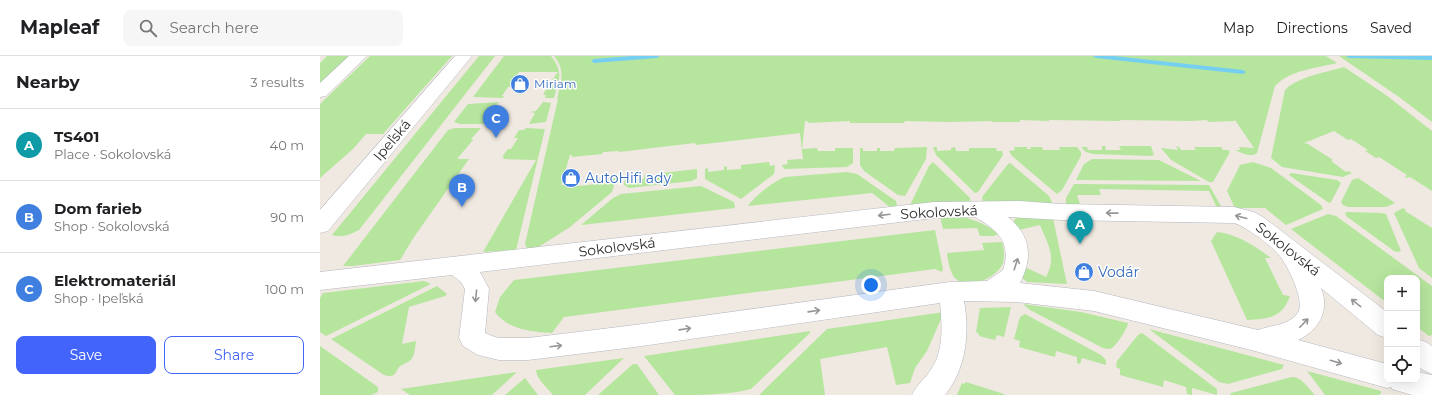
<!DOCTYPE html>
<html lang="en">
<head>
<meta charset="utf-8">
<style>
  :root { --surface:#fff; --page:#f6f6f6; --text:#202124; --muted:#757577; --line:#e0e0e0; --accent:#4264fb }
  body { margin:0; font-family:Montserrat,sans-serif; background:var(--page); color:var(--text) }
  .controls { position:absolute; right:12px; bottom:12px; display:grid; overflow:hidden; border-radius:8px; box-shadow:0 4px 16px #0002 }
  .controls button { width:36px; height:36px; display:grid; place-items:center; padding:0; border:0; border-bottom:1px solid var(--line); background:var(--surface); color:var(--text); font:20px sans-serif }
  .you { position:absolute; left:551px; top:229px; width:14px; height:14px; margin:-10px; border:3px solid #fff; border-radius:50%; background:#1a73e8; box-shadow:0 0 0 6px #1a73e833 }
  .badge { display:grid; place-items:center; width:26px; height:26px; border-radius:50%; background:var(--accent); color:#fff; font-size:13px; font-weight:700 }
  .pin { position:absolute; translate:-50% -33px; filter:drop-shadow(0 1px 2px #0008) }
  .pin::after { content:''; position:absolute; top:21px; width:14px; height:12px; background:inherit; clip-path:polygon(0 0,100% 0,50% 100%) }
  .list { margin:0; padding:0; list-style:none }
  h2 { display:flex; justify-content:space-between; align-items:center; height:52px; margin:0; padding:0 16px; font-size:17px }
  h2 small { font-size:13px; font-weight:400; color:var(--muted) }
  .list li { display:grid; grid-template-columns:26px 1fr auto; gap:12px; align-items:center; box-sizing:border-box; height:72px; padding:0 16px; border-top:1px solid var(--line) }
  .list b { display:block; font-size:15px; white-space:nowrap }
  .list p { margin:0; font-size:13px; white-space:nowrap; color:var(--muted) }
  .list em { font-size:13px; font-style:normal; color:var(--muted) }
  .actions { display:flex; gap:8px; padding:12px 16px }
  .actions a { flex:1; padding:9px 0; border:1px solid var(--accent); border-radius:8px; text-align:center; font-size:14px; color:var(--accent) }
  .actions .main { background:var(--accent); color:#fff }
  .icon { flex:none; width:22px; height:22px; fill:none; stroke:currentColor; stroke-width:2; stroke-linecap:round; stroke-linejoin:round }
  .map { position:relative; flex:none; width:1112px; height:339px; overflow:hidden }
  header { display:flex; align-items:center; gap:24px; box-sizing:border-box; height:56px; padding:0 20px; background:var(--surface); border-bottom:1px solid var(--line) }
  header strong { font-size:19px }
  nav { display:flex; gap:22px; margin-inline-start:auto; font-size:14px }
  .search { width:280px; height:36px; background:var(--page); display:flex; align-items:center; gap:10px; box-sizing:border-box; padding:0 14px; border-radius:8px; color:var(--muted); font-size:15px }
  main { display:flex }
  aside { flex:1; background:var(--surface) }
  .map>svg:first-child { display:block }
  .green { fill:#b6e59e }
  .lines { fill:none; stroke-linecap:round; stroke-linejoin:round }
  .stream { fill:#75cff0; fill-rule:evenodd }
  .minor-casing { stroke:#b4b7c1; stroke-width:1 }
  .minor { fill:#fff; fill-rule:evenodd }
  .oneway { stroke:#969696 }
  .labels { text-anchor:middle; stroke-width:3; stroke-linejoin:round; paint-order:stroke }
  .far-shop-label { font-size:12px; fill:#366cbe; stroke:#fff; text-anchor:start }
  .street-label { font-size:14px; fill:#2e2e2e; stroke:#fff }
  .shop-label { font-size:14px; fill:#366cbe; stroke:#fff; text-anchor:start }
</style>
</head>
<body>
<header>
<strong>Mapleaf</strong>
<div class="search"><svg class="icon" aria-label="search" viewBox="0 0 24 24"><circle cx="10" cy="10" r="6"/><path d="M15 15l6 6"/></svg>Search here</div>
<nav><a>Map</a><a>Directions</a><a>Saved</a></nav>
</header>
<main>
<aside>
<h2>Nearby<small>3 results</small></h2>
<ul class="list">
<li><span class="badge" style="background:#0f9aa8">A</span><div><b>TS401</b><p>Place · Sokolovská</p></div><em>40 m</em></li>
<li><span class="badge" style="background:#3f7fe0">B</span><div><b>Dom farieb</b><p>Shop · Sokolovská</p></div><em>90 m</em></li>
<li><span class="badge" style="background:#3f7fe0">C</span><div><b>Elektromateriál</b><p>Shop · Ipeľská</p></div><em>100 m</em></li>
</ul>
<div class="actions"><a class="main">Save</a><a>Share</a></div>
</aside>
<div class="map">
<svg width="1112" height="339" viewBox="0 0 1112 339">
  <rect width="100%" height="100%" fill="#efe9e1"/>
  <path class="green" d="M 7,0 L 30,0 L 0,28 L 0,7 Z
    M 50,0 L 132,0 L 63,78 L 46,78 L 33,93 L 0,122 L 0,48 Z
    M 159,0 L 175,0 L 39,174 C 29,179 22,182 12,179 Z
    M 184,0 L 231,0 C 244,17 239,23 234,42 L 225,42 L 226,39 L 223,39 L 226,33 L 231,33 L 235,24 L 232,24 L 238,16 L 199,16 L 190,31 L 188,31 L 182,40 L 184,40 L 183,42 L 153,41 Z
    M 234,0 L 1006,0 L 1017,7 C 997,12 970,14 955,30 L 937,97 C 930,102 922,97 915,94 L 920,94 L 919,91 L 934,92 L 915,64 L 914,65 L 888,66 L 887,64 L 871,65 L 800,64 L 801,65 L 729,64 L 729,65 L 700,64 L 700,66 L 673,66 L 672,65 L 630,66 L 585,65 L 584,67 L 530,67 L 530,65 L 488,67 L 487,65 L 485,65 L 482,93 L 497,92 L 498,95 L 515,95 L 515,92 L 533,92 L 533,107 L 527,111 L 464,113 L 462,109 L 468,108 L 467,104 L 481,103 L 483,104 L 480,77 L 376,89 L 375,87 L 299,96 L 299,95 L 283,96 L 282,98 L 252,101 L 252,99 L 250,99 L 241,129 L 244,129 L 245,127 L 258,126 L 258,130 L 277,128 L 278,124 L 296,122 L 292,136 L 250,171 L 217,192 L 207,193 L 205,188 L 238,43 L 237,43 C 241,25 246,15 234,0 Z
    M 1019,0 L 1112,0 L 1112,66 L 1079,41 Z
    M 1024,11 L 1066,39 L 1112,75 L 1112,135 L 1090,121 L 1086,122 L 1085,121 L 1087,119 L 1059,101 L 1056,102 L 1045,95 L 1048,94 L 1031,83 L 1028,84 L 1014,75 L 984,87 L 988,88 L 1013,104 L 1011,105 L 1026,116 L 1028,115 L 1032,117 L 1023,121 L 962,111 L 951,102 L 965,34 C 977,21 1007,16 1024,11 Z
    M 180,46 L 176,48 L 178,49 L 173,55 L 170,56 L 172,58 L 167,64 L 165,64 L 164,68 L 140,68 L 134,66 L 148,48 Z
    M 223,46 L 231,47 L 226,66 L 209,68 L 215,57 L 210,56 L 216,55 Z
    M 135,72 L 161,72 L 151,83 L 153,84 L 137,103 L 149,103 L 94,181 L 80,204 L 33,210 L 23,210 L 128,74 Z
    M 206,72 L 225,73 L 196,194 L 163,196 L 216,104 L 183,103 L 184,101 L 182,101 L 188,93 L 191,93 L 198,82 L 194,82 L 199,74 L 204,74 Z
    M 782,90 L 785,90 L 786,94 L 801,94 L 799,90 L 831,90 L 834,99 L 831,100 L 773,98 L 766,96 L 761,91 L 767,91 L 768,94 L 782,94 Z
    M 856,90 L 859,91 L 861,94 L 876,94 L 874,91 L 901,91 L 903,94 L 908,94 L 910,96 L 893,126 L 889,126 L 851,104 L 841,92 L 858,94 Z
    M 607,91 L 606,103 L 585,140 L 578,139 L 544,115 L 540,109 L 540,92 L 543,92 L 543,95 L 557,95 L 557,92 L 560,92 L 560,95 L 574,95 L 575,92 Z
    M 613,91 L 617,91 L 617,95 L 631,94 L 631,92 L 635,91 L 636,95 L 649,95 L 649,92 L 676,92 L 677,95 L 682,95 L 683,99 L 658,136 L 655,137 L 616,99 Z
    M 694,91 L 707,91 L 707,93 L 711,93 L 710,91 L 722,91 L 723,94 L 740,94 L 739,91 L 757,91 L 761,96 L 761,100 L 742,134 L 737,138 L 692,100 L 689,95 L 695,94 Z
    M 772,103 L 839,104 L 881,125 L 756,124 L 764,108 Z
    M 449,106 L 450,110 L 455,109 L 454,118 L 421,143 L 385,123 L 385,113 L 388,112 L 388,116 L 404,114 L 404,110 L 407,111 L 407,114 L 421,113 L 421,109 Z
    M 613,106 L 650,142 L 651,147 L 590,149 L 609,110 Z
    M 933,106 L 951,112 L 1001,149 L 1003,153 L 966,169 L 945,152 L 915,152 L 907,135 L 920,109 Z
    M 690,107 L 729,140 L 733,148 L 663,147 L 662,141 L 688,108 Z
    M 377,113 L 377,122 L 372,125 L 309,132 L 304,129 L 305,121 L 308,121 L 308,124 L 324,123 L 324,119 L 326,119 L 326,123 L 341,121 L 342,117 Z
    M 527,116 L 537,118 L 576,145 L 577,150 L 570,151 L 552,137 L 428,150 C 434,141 454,125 465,121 Z
    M 971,117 L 1017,124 L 1021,127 L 1011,146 L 1009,147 L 969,119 Z
    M 1038,122 L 1075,147 L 1066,151 L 1028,151 L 1023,149 L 1021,146 L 1032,124 Z
    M 754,128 L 889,129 L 902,152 L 897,152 L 889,135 L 779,133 L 781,139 L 757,139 L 760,148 L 746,148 L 746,142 Z
    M 381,130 L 414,146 L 415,152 L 261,169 L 293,142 L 301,138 Z
    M 1083,152 L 1086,154 L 1085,155 L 1112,172 L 1112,222 L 1099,212 L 1074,157 Z
    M 1027,156 L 1061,157 L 1066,158 L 1081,195 L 1078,196 L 1074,195 L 1026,160 L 1025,157 Z
    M 1008,158 L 1016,160 L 1112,230 L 1112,279 L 1109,280 L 1097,271 L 1097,222 L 1067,222 L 1067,247 L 971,173 Z
    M 632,159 C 650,162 664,166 678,178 L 674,180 L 660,180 L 657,172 L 623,173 L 620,160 Z
    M 698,161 L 733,162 L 747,228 L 707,226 L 701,221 L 701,218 L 707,212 L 726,221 C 737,201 728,189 720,169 L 699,174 L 693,167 L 695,163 Z
    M 615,174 L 623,213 L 622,216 L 615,213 L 244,261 L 232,277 C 212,276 188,274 175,256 L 180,241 L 194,224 Z
    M 897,176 C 917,178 935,190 951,202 L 945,202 L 963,239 L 970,240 C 962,262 949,263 927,264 L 891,185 Z
    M 682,186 C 684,193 685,199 683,207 C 677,222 649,234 636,223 C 630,218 628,205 627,197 L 664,194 L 662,187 Z
    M 104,225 L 111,228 L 6,280 L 0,276 L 0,242 L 3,237 Z
    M 117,230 L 127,238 L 125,240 L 89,251 L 82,288 L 96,285 C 95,292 95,302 88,306 C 85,308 81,309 79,311 C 74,318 76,322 64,319 L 11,283 Z
    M 703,248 L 761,256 L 808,267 C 808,272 795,292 790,293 C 787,293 785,292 783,292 L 710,254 Z
    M 691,251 L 684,281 L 677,279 L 675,284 L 659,280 L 659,278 L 656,276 L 660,252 Z
    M 624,256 L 607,295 L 595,312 L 590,327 L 576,329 L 567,291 L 500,303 L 505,339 L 439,339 L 507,273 Z
    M 705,258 L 781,299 L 786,304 L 786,309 L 762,302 L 760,308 L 757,307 L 757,301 L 736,295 L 735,301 L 699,291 L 700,285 L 694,283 L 700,261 Z
    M 829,273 L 964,309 L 962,313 L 908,328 L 899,326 Z
    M 490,275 L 490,277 L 431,333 C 409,339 379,339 355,339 L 324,300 Z
    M 822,277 L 897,333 L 897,339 L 872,332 L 872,339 L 867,338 L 866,331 L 844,324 L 843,331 L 800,319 L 800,313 L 796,311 L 797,305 L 818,279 Z
    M 0,290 L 58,331 L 58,336 L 51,339 L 0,339 Z
    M 304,302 L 265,339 L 233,339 C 228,332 216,323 216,314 Z
    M 313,308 L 317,308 L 339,339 L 278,339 Z
    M 987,315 L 1061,335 L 1061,338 L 1058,339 L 1005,339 Z
    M 197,316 L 172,339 L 90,339 L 81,333 Z
    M 972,321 C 982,321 988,332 995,339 L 910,339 L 911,337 Z
    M 205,322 L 218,339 L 185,339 Z
    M 646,326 L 684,338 L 684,339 L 637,339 L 642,327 L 644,328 Z"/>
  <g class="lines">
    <path class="stream" d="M 312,0 L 340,0 L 337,2 L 274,7 L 271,5 L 274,3 Z
      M 773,0 L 794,0 L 923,14 L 926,16 L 923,18 L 776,2 Z
      M 1026,0 L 1112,0 L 1112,4 L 1029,2 Z"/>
    <g class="minor-casing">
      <path id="minor" d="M 29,0 L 47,0 L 6,40 L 0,41 L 0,27 Z
        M 135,0 L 152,0 L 8,175 L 0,177 L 0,154 Z
        M 700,145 L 741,148 L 914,151 L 934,156 L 943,161 L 1067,256 L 1067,282 L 1058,279 L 1001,232 C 1010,255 999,274 978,284 L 1067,308 L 1067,324 L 1097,324 L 1097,316 L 1112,319 L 1112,339 L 1092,339 L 1072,333 L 1071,331 L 1067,332 L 935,295 L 774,255 L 697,246 L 644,245 C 650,278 646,313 625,339 L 592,339 C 597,328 606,322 612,312 C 624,294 622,267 620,247 L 315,291 L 208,304 L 179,304 L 158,299 L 143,290 L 139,282 L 145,233 L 141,226 L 132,219 L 0,234 L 0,216 L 614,146 ZM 655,161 C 678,174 692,187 683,214 L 667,225 L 630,226 L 315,269 L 208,282 L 179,282 L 172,280 L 165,277 L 169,233 L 160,216 L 614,162 ZM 688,161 L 741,164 L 914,167 C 925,170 952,190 959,199 C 967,208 987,247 977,258 C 967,270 951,269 938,274 L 774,235 L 700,227 C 713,201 711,180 688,161 Z
        M 1097,283 L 1106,286 L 1112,290 L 1112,318 L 1103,314 L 1097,310 Z"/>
    </g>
    <use href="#minor" class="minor"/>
  </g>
  <defs><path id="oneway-shaft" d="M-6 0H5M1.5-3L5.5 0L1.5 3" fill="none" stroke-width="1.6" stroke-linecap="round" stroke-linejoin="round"/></defs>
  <g class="oneway">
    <use href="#oneway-shaft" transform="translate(792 157) rotate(-179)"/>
    <use href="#oneway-shaft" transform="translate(564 159) rotate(173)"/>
    <use href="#oneway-shaft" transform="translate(921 161) rotate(-165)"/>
    <use href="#oneway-shaft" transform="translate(696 208) rotate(-72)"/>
    <use href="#oneway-shaft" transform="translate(156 240) rotate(96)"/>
    <use href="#oneway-shaft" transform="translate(1036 247) rotate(-142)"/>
    <use href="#oneway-shaft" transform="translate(494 255) rotate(-8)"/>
    <use href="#oneway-shaft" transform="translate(984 267) rotate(-46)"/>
    <use href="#oneway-shaft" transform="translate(365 273) rotate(-8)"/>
    <use href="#oneway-shaft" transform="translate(236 290) rotate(-7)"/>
    <use href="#oneway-shaft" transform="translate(1016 306) rotate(16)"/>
  </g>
  <defs>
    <g id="shop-disc" transform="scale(1)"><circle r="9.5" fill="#3f7fe0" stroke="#fff"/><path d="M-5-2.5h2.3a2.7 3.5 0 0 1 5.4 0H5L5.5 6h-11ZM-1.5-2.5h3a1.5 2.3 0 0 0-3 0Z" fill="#fff"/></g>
  </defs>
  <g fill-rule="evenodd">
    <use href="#shop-disc" x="200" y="28"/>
    <use href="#shop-disc" x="251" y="122"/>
    <use href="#shop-disc" x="764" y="216"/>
  </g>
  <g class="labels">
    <g class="far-shop-label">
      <text x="214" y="32">Miriam</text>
    </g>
    <g class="street-label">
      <text transform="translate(72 84) rotate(-50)" y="5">Ipeľská</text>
      <text transform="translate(619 156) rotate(-3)" y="5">Sokolovská</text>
      <text transform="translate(297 191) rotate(-7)" y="5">Sokolovská</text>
      <text transform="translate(968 193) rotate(38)" y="5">Sokolovská</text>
    </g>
    <g class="shop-label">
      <text x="265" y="127">AutoHifi ady</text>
      <text x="778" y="221">Vodár</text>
    </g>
  </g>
</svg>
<div class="controls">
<button>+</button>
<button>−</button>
<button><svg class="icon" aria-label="locate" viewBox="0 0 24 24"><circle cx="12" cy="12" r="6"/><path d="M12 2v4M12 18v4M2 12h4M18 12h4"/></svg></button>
</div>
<div class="you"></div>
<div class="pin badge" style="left:760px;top:188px;background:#0f9aa8">A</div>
<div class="pin badge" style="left:142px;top:151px;background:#3f7fe0">B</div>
<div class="pin badge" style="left:176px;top:82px;background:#3f7fe0">C</div>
</div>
</main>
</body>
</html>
